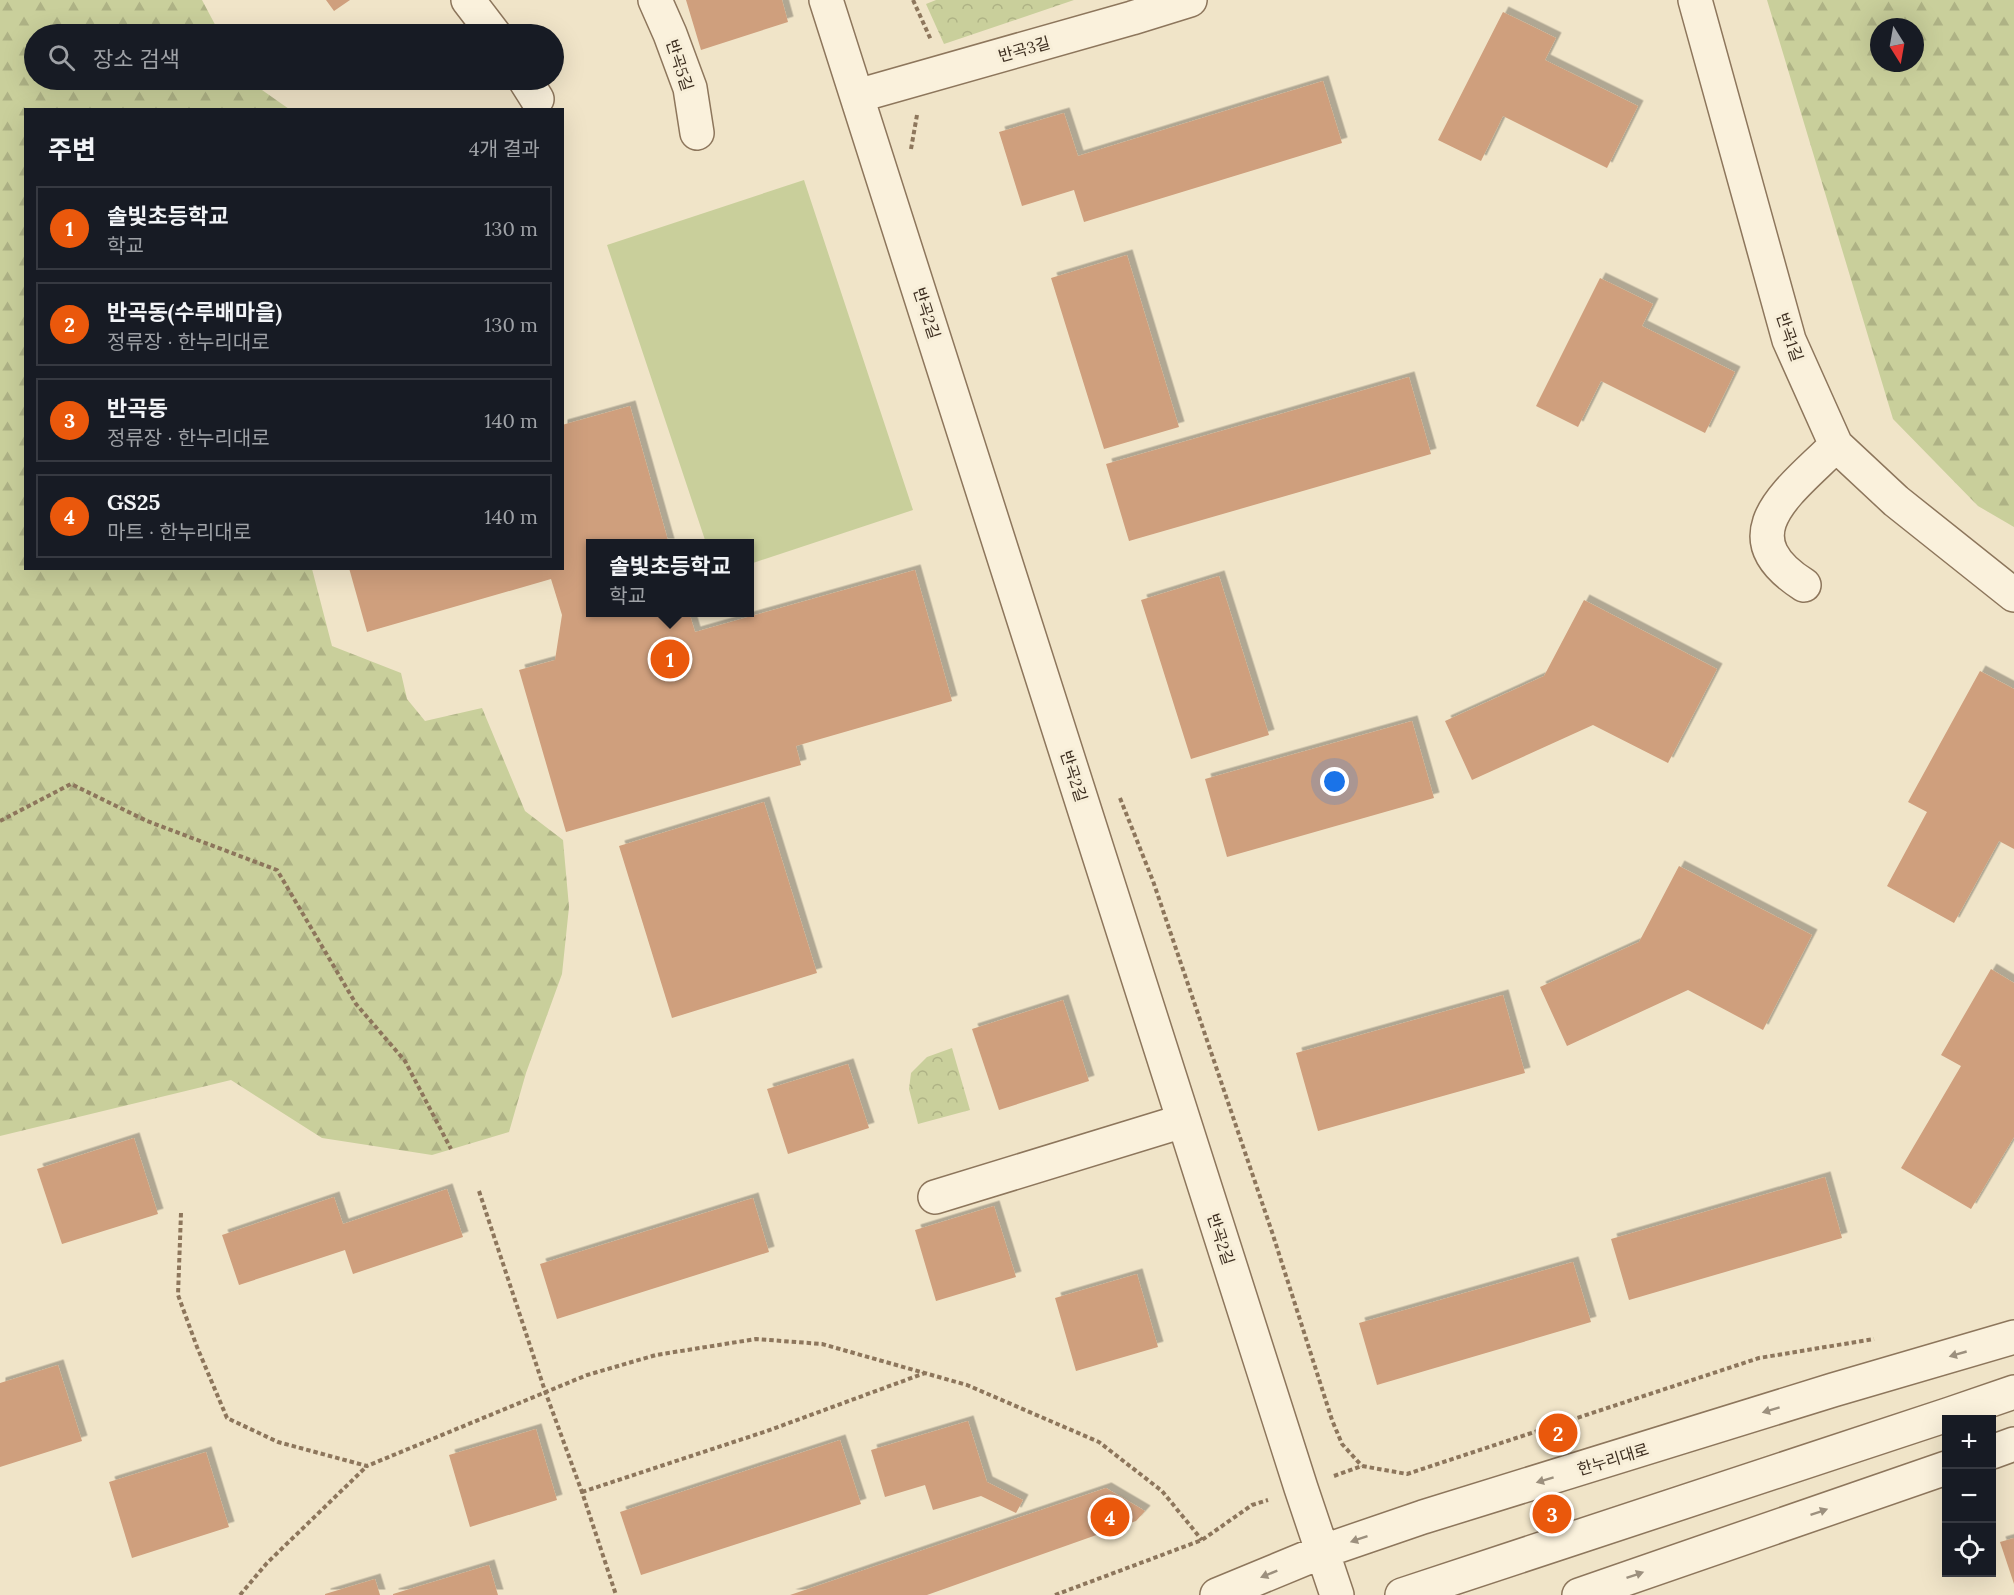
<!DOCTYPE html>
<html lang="ko">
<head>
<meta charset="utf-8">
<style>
  :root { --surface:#171b24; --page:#242831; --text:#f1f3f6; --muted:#9ea1a6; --line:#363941; --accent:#ea580c }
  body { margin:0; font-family:Lora,"Noto Sans KR",serif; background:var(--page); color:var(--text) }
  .controls { position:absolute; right:18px; bottom:18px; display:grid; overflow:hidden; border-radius:0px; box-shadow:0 6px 24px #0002 }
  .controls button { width:54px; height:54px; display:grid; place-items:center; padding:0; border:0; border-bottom:2px solid var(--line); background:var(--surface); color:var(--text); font:30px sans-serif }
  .compass { position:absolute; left:1870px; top:18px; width:54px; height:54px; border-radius:50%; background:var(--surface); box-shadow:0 6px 24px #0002; rotate:169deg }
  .you { position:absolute; left:1335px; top:782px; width:21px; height:21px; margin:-15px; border:4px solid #fff; border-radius:50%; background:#1a73e8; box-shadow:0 0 0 9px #1a73e833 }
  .badge { display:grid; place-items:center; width:39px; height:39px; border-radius:50%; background:var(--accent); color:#fff; font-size:20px; font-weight:700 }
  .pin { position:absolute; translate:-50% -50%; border:3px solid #fff; box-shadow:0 2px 6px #0006 }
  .popup { position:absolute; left:586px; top:539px; width:168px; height:78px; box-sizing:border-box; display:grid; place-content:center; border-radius:0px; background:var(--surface); filter:drop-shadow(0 2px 4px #0005); font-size:20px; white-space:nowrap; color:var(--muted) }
  .popup b { font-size:22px; color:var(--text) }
  .popup::after { content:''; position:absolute; left:50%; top:100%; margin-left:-12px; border:12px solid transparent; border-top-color:var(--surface) }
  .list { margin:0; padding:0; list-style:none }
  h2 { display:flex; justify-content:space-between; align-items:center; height:78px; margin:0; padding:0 24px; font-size:26px }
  h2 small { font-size:20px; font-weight:400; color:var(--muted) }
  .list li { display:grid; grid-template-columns:39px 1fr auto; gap:18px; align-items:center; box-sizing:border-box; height:84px; margin:0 12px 12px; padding:0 12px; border:2px solid var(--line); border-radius:0px }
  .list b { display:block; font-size:22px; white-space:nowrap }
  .list p { margin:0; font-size:20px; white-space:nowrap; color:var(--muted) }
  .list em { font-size:20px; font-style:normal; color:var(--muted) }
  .icon { flex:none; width:33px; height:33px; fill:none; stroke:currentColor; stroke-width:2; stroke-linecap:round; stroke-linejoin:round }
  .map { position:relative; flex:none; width:2014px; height:1595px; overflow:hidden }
  .search { position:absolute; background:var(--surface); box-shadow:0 6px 24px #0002; left:24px; top:24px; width:540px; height:66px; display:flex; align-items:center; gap:15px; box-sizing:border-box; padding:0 21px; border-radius:33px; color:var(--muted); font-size:22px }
  .panel { position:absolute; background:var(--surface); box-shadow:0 6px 24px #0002; left:24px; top:108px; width:540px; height:462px; border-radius:0px }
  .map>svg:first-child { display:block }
  .forest { fill:url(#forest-firs); fill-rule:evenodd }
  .park { fill:url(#park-crowns) }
  .pitch { fill:#c9cf9b }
  .building { fill:#cf9f7d; filter:url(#shadow) }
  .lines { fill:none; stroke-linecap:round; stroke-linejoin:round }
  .minor-casing { stroke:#8d765c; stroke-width:36 }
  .path { stroke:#8d765c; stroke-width:4; stroke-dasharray:4.5 3; stroke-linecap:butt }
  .minor { stroke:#faf1dc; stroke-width:33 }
  .oneway { fill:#9c907e }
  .labels { text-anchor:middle; stroke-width:6; stroke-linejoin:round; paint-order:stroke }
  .street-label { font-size:16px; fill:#3d2e20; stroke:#f7eed8 }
</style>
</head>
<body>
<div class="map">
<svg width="2014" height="1595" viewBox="0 0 2014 1595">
  <defs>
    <pattern id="forest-firs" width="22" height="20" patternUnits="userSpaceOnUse" patternTransform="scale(1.5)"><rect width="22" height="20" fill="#c9cf9b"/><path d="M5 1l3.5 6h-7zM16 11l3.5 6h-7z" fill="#aeb285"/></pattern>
    <pattern id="park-crowns" width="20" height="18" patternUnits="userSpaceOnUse" patternTransform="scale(1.5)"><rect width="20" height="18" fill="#c9cf9b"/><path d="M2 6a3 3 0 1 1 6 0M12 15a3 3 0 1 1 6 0" fill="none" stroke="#aeb285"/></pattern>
    <filter id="shadow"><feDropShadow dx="5.5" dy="-5.5" stdDeviation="0" flood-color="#0004"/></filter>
  </defs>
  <rect width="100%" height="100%" fill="#f0e4c8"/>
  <path class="forest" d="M 0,0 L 202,0 L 220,34 L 34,34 L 34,80 L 252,80 L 262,90 L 289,109 L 26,110 L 26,568 L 312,569 L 332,646 L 401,673 L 407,699 L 425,721 L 482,708 L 525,811 L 563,840 L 569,907 L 562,974 L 526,1073 L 509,1132 L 432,1155 L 322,1138 L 231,1080 L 0,1136 Z
    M 1767,0 L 2014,0 L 2014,527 L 1978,506 L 1893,419 ZM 1879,27 L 1915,27 L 1915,63 L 1879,63 Z"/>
  <path class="park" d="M 936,0 L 1074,0 L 944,44 L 926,4 Z
    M 952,1048 L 970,1110 L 918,1124 L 909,1089 L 911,1073 L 927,1057 Z"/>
  <path class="pitch" d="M 804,180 L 913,510 L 750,564 L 750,544 L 706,543 L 607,245 Z"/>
  <path class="building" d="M 326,0 L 350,0 L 334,11 Z
    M 686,0 L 782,0 L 788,22 L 701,50 Z
    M 1503,12 L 1556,38 L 1545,60 L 1638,106 L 1607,168 L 1503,116 L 1481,161 L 1438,140 Z
    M 1323,81 L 1342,143 L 1084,222 L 1074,190 L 1022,206 L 999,132 L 1064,113 L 1078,156 Z
    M 1127,255 L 1179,427 L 1104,449 L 1051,278 Z
    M 1600,278 L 1653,304 L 1642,326 L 1735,372 L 1705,433 L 1601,381 L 1578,427 L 1536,406 Z
    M 1409,377 L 1431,454 L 1129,541 L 1106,464 Z
    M 630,406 L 669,544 L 590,544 L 590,612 L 689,612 L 695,632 L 915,570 L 952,701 L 796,746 L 801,765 L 566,832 L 519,670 L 555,660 L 562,615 L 551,579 L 367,632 L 349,568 L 562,568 L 562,425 Z
    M 1219,576 L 1269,735 L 1191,759 L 1141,600 Z
    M 1584,600 L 1717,669 L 1668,763 L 1593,725 L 1472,780 L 1445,721 L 1544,676 Z
    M 1980,671 L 2014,689 L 2014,849 L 1999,841 L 1954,923 L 1887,886 L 1927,812 L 1908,802 Z
    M 1412,721 L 1434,798 L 1227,857 L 1205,779 Z
    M 764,802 L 817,973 L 672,1018 L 619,846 Z
    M 1679,866 L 1812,935 L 1763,1030 L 1688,990 L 1567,1046 L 1540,987 L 1639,942 Z
    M 1991,969 L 2014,983 L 2014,1137 L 1971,1209 L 1901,1168 L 1961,1066 L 1941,1055 Z
    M 1503,995 L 1525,1073 L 1318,1131 L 1296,1053 Z
    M 1063,1000 L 1089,1081 L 999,1110 L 972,1029 Z
    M 848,1064 L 869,1128 L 788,1154 L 767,1089 Z
    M 134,1138 L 158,1214 L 62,1244 L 37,1169 Z
    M 1825,1177 L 1842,1238 L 1629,1300 L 1611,1239 Z
    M 447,1189 L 463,1237 L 353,1274 L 345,1250 L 239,1285 L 222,1235 L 334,1197 L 343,1224 Z
    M 753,1198 L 769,1252 L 557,1319 L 540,1264 Z
    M 994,1206 L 1016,1277 L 936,1301 L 915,1230 Z
    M 1573,1262 L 1591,1322 L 1377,1385 L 1359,1323 Z
    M 1137,1274 L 1158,1347 L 1076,1371 L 1055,1298 Z
    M 58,1365 L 82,1441 L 0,1467 L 0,1383 Z
    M 968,1421 L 987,1482 L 1023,1500 L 1016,1513 L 981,1496 L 933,1510 L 925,1485 L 885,1497 L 871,1450 Z
    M 536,1429 L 557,1500 L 470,1527 L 449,1455 Z
    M 840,1440 L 861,1504 L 641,1575 L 620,1512 Z
    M 206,1452 L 229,1527 L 132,1558 L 109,1482 Z
    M 1106,1488 L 1145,1511 L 1136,1521 L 927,1595 L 790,1595 Z
    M 2014,1538 L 2014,1584 L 2000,1542 Z
    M 489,1565 L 498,1595 L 393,1595 L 393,1594 Z
    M 375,1579 L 380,1595 L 325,1595 L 325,1594 Z"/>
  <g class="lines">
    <g class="minor-casing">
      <path id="minor" d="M 468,0 L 494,34
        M 655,0 L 670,34 L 690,88 L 697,133
        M 826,0 L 1301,1488 L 1337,1595
        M 1695,0 L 1789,340 L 1836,445 L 1896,501 L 2014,595
        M 525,80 L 537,99
        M 857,96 L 1132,18 L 1190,0
        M 1804,585 C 1724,534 1793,489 1836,445
        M 935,1197 L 1183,1121
        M 1992,1452 L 2014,1444
        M 1217,1595 L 1321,1552 L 1423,1517 L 1833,1390 L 2014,1337
        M 1402,1595 L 1950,1414 L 2014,1392
        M 1579,1595 L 1946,1468"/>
    </g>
    <path class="path" d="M 913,0 L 931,40
      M 911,149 L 917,115
      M 1120,798 L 1153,881 L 1272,1232 L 1332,1420 L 1342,1444 L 1362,1466
      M 0,821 L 71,784 L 147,821 L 277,870 L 356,1004 L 405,1061 L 451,1149
      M 479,1191 L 545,1391 L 582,1492 L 616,1595
      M 181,1213 L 178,1295 L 197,1347 L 227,1418 L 278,1442 L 367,1466 L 587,1375 L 656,1355 L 756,1339 L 822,1344 L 967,1385 L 1099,1442 L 1162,1491 L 1202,1540
      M 1334,1476 L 1362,1466 L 1407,1474 L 1759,1358 L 1874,1339
      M 582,1492 L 767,1431 L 925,1373
      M 240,1595 L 267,1563 L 367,1466
      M 1055,1595 L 1202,1540 L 1252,1505 L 1268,1500"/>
    <use href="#minor" class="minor"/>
  </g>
  <defs><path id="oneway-solid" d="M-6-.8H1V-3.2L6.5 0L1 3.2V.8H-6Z" transform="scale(1.5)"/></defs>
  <g class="oneway">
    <use href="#oneway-solid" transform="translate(1958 1354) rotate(164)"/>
    <use href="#oneway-solid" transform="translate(1771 1410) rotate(163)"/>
    <use href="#oneway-solid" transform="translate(1545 1480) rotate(163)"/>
    <use href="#oneway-solid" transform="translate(1819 1512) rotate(-19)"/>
    <use href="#oneway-solid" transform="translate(1359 1539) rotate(161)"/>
    <use href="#oneway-solid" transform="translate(1269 1574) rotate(158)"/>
    <use href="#oneway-solid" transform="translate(1635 1575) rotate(-19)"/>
  </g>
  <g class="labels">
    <g class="street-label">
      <text transform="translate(1024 49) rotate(-16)" y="6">반곡3길</text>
      <text transform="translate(680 65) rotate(72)" y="6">반곡5길</text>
      <text transform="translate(927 313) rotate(72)" y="6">반곡2길</text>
      <text transform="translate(1790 337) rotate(71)" y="6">반곡1길</text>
      <text transform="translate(1074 776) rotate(72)" y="6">반곡2길</text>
      <text transform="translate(1221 1239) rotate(72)" y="6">반곡2길</text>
      <text transform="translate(1613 1459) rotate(-17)" y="6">한누리대로</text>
    </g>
  </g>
</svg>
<div class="controls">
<button>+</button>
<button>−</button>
<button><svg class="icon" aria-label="locate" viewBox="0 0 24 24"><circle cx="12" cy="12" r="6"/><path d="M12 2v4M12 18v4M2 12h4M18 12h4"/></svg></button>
</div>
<svg class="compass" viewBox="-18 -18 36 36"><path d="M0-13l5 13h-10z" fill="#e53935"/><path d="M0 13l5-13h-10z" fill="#9ea1a6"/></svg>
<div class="you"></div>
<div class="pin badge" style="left:670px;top:659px">1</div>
<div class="popup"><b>솔빛초등학교</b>학교</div>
<div class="pin badge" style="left:1558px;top:1433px">2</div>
<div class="pin badge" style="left:1552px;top:1514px">3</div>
<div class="pin badge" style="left:1110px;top:1517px">4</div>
<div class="search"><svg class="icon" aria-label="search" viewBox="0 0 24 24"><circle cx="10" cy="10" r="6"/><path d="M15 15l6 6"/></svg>장소 검색</div>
<section class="panel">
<h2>주변<small>4개 결과</small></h2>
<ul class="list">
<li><span class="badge">1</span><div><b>솔빛초등학교</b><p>학교</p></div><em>130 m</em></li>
<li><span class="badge">2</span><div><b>반곡동(수루배마을)</b><p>정류장 · 한누리대로</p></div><em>130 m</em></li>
<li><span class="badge">3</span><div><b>반곡동</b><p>정류장 · 한누리대로</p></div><em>140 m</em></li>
<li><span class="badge">4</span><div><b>GS25</b><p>마트 · 한누리대로</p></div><em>140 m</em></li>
</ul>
</section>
</div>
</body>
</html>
